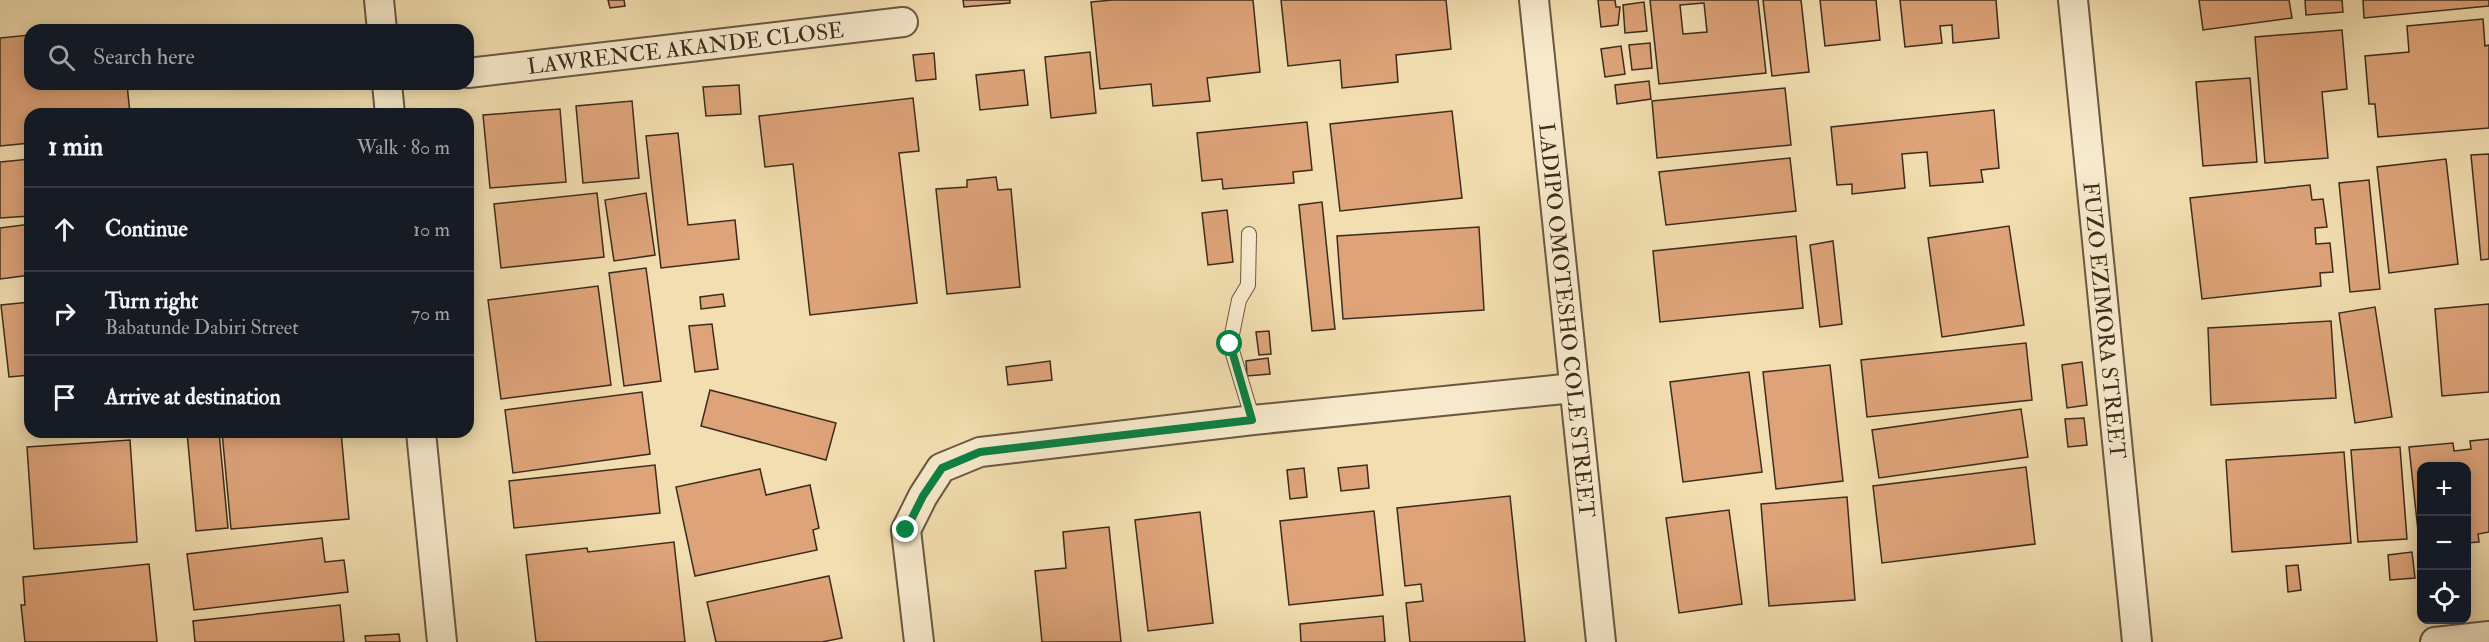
<!DOCTYPE html>
<html lang="en">
<head>
<meta charset="utf-8">
<style>
  :root { --surface:#171b24; --page:#242831; --text:#f1f3f6; --muted:#9ea1a6; --line:#363941 }
  body { margin:0; font-family:"IM FELL Double Pica",serif; background:var(--page); color:var(--text) }
  .controls { position:absolute; right:18px; bottom:18px; display:grid; overflow:hidden; border-radius:12px; box-shadow:0 3px 15px #0003 }
  .controls button { width:54px; height:54px; display:grid; place-items:center; padding:0; border:0; border-bottom:2px solid var(--line); background:var(--surface); color:var(--text); font:30px sans-serif }
  .stop { position:absolute; width:18px; height:18px; margin:-14px; border:4px solid #0b8043; border-radius:50%; background:#fff }
  .stop.end { background:#0b8043; border-color:#fff; box-shadow:0 2px 6px #0008 }
  .list { margin:0; padding:0; list-style:none }
  h2 { display:flex; justify-content:space-between; align-items:center; height:78px; margin:0; padding:0 24px; font-size:26px }
  h2 small { font-size:20px; font-weight:400; color:var(--muted) }
  .list li { display:grid; grid-template-columns:39px 1fr auto; gap:18px; align-items:center; box-sizing:border-box; height:84px; padding:0 24px; border-top:2px solid var(--line) }
  .list b { display:block; font-size:22px; white-space:nowrap }
  .list p { margin:0; font-size:20px; white-space:nowrap; color:var(--muted) }
  .list em { font-size:20px; font-style:normal; color:var(--muted) }
  .icon { flex:none; width:33px; height:33px; fill:none; stroke:currentColor; stroke-width:2; stroke-linecap:round; stroke-linejoin:round }
  .map { position:relative; flex:none; width:2489px; height:642px; overflow:hidden }
  .search { position:absolute; background:var(--surface); box-shadow:0 3px 15px #0003; left:24px; top:24px; width:450px; height:66px; display:flex; align-items:center; gap:15px; box-sizing:border-box; padding:0 21px; border-radius:18px; color:var(--muted); font-size:22px }
  .panel { position:absolute; background:var(--surface); box-shadow:0 3px 15px #0003; left:24px; top:108px; width:450px; height:330px; border-radius:18px }
  .map>svg:first-child { display:block }
  .building { fill:#dea379; stroke:#3c2c1e; stroke-width:1.5; fill-rule:evenodd }
  .lines { fill:none; stroke-linecap:round; stroke-linejoin:round }
  .lane-casing { stroke:#6a5842; stroke-width:16 }
  .street-casing { stroke:#6a5842; stroke-width:32 }
  .lane { stroke:#f7eacc; stroke-width:14 }
  .street { stroke:#f7eacc; stroke-width:28 }
  .route { stroke:#0b8043; stroke-width:8 }
  .labels { text-anchor:middle; stroke-width:6; stroke-linejoin:round; paint-order:stroke }
  .street-label { font-size:22px; fill:#3c2c1e; stroke:#f7eacc }
</style>
</head>
<body>
<div class="map">
<svg width="2489" height="642" viewBox="0 0 2489 642">
  <rect width="100%" height="100%" fill="#f2deb0"/>
  <filter id="stains"><feTurbulence type="fractalNoise" baseFrequency=".00333" numOctaves="4"/><feColorMatrix values="0 0 0 0 .2 0 0 0 0 .09 0 0 0 0 .02 0 0 0 .5 -.17"/></filter>
  <radialGradient id="worn" r=".72"><stop offset=".6" stop-color="#630" stop-opacity="0"/><stop offset="1" stop-color="#630" stop-opacity=".3"/></radialGradient>
  <path class="building" d="M 608,0 L 624,0 L 625,6 L 610,8 Z
    M 963,0 L 1010,0 L 1010,3 L 964,7 Z
    M 1112,0 L 1253,0 L 1260,72 L 1207,78 L 1210,101 L 1153,106 L 1151,84 L 1100,89 L 1091,2 Z
    M 1281,0 L 1446,0 L 1451,49 L 1396,55 L 1398,82 L 1342,88 L 1340,60 L 1288,66 Z
    M 1598,0 L 1615,0 L 1616,7 L 1620,7 L 1618,25 L 1601,27 Z
    M 1650,0 L 1758,0 L 1766,73 L 1659,84 ZM 1704,3 L 1707,32 L 1683,34 L 1680,5 Z
    M 1763,0 L 1801,0 L 1809,72 L 1772,76 Z
    M 1820,0 L 1876,0 L 1880,40 L 1825,46 Z
    M 1900,0 L 1996,0 L 1999,38 L 1953,43 L 1952,25 L 1940,26 L 1942,43 L 1905,47 Z
    M 2199,0 L 2289,0 L 2292,18 L 2203,30 Z
    M 2305,0 L 2342,0 L 2343,12 L 2306,15 Z
    M 2363,0 L 2489,0 L 2489,6 L 2364,18 Z
    M 1644,2 L 1647,31 L 1625,33 L 1623,5 Z
    M 2483,19 L 2485,46 L 2489,45 L 2489,128 L 2378,137 L 2375,104 L 2369,104 L 2365,56 L 2409,52 L 2407,26 Z
    M 121,25 L 121,30 L 75,30 Z
    M 2342,30 L 2347,89 L 2322,92 L 2328,158 L 2265,163 L 2255,37 Z
    M 30,35 L 30,84 L 127,84 L 130,114 L 30,114 L 30,143 L 0,146 L 0,38 Z
    M 1650,43 L 1652,68 L 1632,70 L 1629,45 Z
    M 1621,46 L 1625,74 L 1605,77 L 1601,49 Z
    M 1090,52 L 1096,113 L 1051,118 L 1045,57 Z
    M 934,53 L 936,79 L 916,81 L 913,55 Z
    M 1024,70 L 1028,105 L 980,110 L 976,75 Z
    M 2250,78 L 2257,162 L 2203,166 L 2196,82 Z
    M 1649,81 L 1651,99 L 1617,104 L 1615,85 Z
    M 739,85 L 741,114 L 706,116 L 703,87 Z
    M 1785,88 L 1791,145 L 1657,158 L 1652,101 Z
    M 913,98 L 919,151 L 899,153 L 917,303 L 810,315 L 793,164 L 765,167 L 759,116 Z
    M 632,101 L 639,178 L 583,183 L 576,106 Z
    M 560,109 L 566,182 L 490,188 L 483,115 Z
    M 1994,110 L 1999,168 L 1981,170 L 1983,182 L 1930,186 L 1927,152 L 1902,154 L 1905,188 L 1852,194 L 1852,184 L 1837,185 L 1831,127 Z
    M 1452,111 L 1462,198 L 1340,211 L 1330,124 Z
    M 1307,122 L 1312,170 L 1293,172 L 1294,183 L 1223,189 L 1222,179 L 1202,181 L 1197,133 Z
    M 678,133 L 688,225 L 735,220 L 739,259 L 661,268 L 646,136 Z
    M 2489,154 L 2489,259 L 2481,260 L 2471,155 Z
    M 1790,158 L 1796,211 L 1666,225 L 1659,172 Z
    M 30,159 L 30,216 L 0,218 L 0,162 Z
    M 2446,159 L 2458,264 L 2389,273 L 2377,167 Z
    M 996,177 L 998,190 L 1011,189 L 1020,287 L 947,294 L 936,189 L 967,187 L 967,180 Z
    M 2369,180 L 2380,289 L 2350,292 L 2339,183 Z
    M 2310,185 L 2312,200 L 2323,199 L 2327,227 L 2315,228 L 2316,244 L 2330,243 L 2333,272 L 2320,273 L 2321,286 L 2202,299 L 2190,198 Z
    M 597,193 L 604,257 L 501,268 L 494,204 Z
    M 646,193 L 655,255 L 614,261 L 605,200 Z
    M 1322,202 L 1335,329 L 1312,331 L 1299,205 Z
    M 1227,210 L 1233,262 L 1208,265 L 1202,213 Z
    M 30,224 L 30,275 L 0,279 L 0,228 Z
    M 2009,226 L 2024,325 L 1942,337 L 1928,238 Z
    M 1479,227 L 1484,310 L 1343,319 L 1337,236 Z
    M 1796,236 L 1803,308 L 1660,322 L 1653,251 Z
    M 1833,241 L 1842,324 L 1820,327 L 1810,245 Z
    M 646,268 L 661,381 L 624,386 L 609,273 Z
    M 598,286 L 611,385 L 501,399 L 488,300 Z
    M 723,294 L 725,306 L 701,309 L 700,297 Z
    M 30,302 L 30,375 L 9,377 L 1,305 Z
    M 2489,304 L 2489,392 L 2442,396 L 2435,309 Z
    M 2375,307 L 2392,417 L 2355,423 L 2339,313 Z
    M 2331,321 L 2336,398 L 2211,405 L 2208,328 Z
    M 712,324 L 718,369 L 695,372 L 689,326 Z
    M 1269,331 L 1271,354 L 1259,355 L 1256,332 Z
    M 2026,343 L 2032,400 L 1867,417 L 1861,360 Z
    M 1268,358 L 1270,374 L 1247,376 L 1246,361 Z
    M 1050,361 L 1052,380 L 1008,385 L 1006,367 Z
    M 2082,362 L 2087,405 L 2067,408 L 2062,365 Z
    M 1830,365 L 1843,481 L 1776,489 L 1763,372 Z
    M 1749,372 L 1762,472 L 1683,482 L 1670,382 Z
    M 710,390 L 836,423 L 826,460 L 701,426 Z
    M 642,392 L 650,454 L 513,473 L 505,410 Z
    M 2021,409 L 2028,457 L 1879,478 L 1872,430 Z
    M 2084,418 L 2087,445 L 2068,447 L 2065,419 Z
    M 187,432 L 219,432 L 228,528 L 196,531 Z
    M 222,432 L 341,432 L 349,519 L 231,529 Z
    M 2489,439 L 2489,532 L 2478,534 L 2479,542 L 2466,543 L 2466,466 L 2422,466 L 2422,540 L 2419,540 L 2409,447 L 2453,443 L 2454,451 L 2471,449 L 2470,441 Z
    M 130,440 L 137,542 L 34,549 L 27,447 Z
    M 2400,447 L 2407,539 L 2358,542 L 2351,450 Z
    M 2344,452 L 2351,543 L 2232,552 L 2226,460 Z
    M 655,465 L 660,513 L 514,528 L 509,481 Z
    M 1367,465 L 1369,488 L 1341,491 L 1338,468 Z
    M 2026,467 L 2035,544 L 1882,563 L 1873,486 Z
    M 1304,468 L 1307,497 L 1290,499 L 1287,470 Z
    M 760,469 L 766,495 L 810,485 L 819,528 L 813,530 L 817,550 L 695,576 L 676,487 Z
    M 1510,496 L 1525,642 L 1410,642 L 1406,603 L 1423,601 L 1421,584 L 1405,586 L 1397,508 Z
    M 1847,497 L 1855,600 L 1769,606 L 1761,504 Z
    M 1729,510 L 1742,604 L 1679,613 L 1666,518 Z
    M 1374,511 L 1383,595 L 1289,605 L 1280,521 Z
    M 1200,512 L 1213,623 L 1148,631 L 1135,520 Z
    M 1109,527 L 1121,642 L 1042,642 L 1035,571 L 1066,568 L 1063,532 Z
    M 322,538 L 325,562 L 344,560 L 348,592 L 194,610 L 187,554 Z
    M 674,542 L 685,642 L 536,642 L 526,555 L 587,548 L 588,552 Z
    M 2412,552 L 2415,578 L 2390,580 L 2388,555 Z
    M 149,564 L 157,642 L 25,642 L 21,605 L 25,605 L 23,577 Z
    M 2298,565 L 2301,590 L 2288,592 L 2286,566 Z
    M 829,576 L 842,638 L 822,642 L 716,642 L 707,602 Z
    M 340,605 L 344,642 L 195,642 L 193,621 Z
    M 1383,616 L 1385,642 L 1301,642 L 1300,624 Z
    M 399,634 L 400,642 L 366,642 L 365,636 Z"/>
  <g class="lines">
    <g class="lane-casing">
      <path id="lane" d="M 1249,234 L 1248,285 L 1239,300 L 1230,344 L 1253,420"/>
    </g>
    <g class="street-casing">
      <g id="street">
        <path d="M 379,0 L 382,30"/>
        <path id="s1" d="M 1534,0 L 1601,642"/>
        <path id="s2" d="M 2073,0 L 2137,642"/>
        <path id="s3" d="M 468,73 L 903,22"/>
        <path d="M 387,84 L 390,114"/>
        <path d="M 421,432 L 442,642"/>
        <path d="M 919,642 L 906,530 L 923,496 L 941,468 L 980,452 L 1253,420 L 1574,388"/>
        <path d="M 2435,642 L 2489,636"/>
      </g>
    </g>
    <use href="#lane" class="lane"/>
    <use href="#street" class="street"/>
  </g>
  <g class="lines">
    <path class="route" d="M 906,530 L 923,496 L 942,468 L 980,452 L 1252,420 L 1230,344"/>
  </g>
  <g class="labels">
    <g class="street-label">
      <text dy="8" stroke="none"><textPath href="#s3" startOffset="219">LAWRENCE AKANDE CLOSE</textPath></text>
      <text dy="8" stroke="none"><textPath href="#s1" startOffset="322">LADIPO OMOTESHO COLE STREET</textPath></text>
      <text dy="8" stroke="none"><textPath href="#s2" startOffset="322">FUZO EZIMORA STREET</textPath></text>
    </g>
  </g>
  <rect width="100%" height="100%" filter="url(#stains)"/>
  <rect width="100%" height="100%" fill="url(#worn)"/>
</svg>
<div class="controls">
<button>+</button>
<button>−</button>
<button><svg class="icon" aria-label="locate" viewBox="0 0 24 24"><circle cx="12" cy="12" r="6"/><path d="M12 2v4M12 18v4M2 12h4M18 12h4"/></svg></button>
</div>
<div class="stop" style="left:1230px;top:344px"></div>
<div class="stop end" style="left:906px;top:530px"></div>
<div class="search"><svg class="icon" aria-label="search" viewBox="0 0 24 24"><circle cx="10" cy="10" r="6"/><path d="M15 15l6 6"/></svg>Search here</div>
<section class="panel">
<h2>1 min<small>Walk · 80 m</small></h2>
<ul class="list">
<li><svg class="icon" aria-label="ahead" viewBox="0 0 24 24"><path d="M12 20V5M6 11l6-6 6 6"/></svg><div><b>Continue</b></div><em>10 m</em></li>
<li><svg class="icon" aria-label="right" viewBox="0 0 24 24"><path d="M7 20v-9h11M14 6l5 5-5 5"/></svg><div><b>Turn right</b><p>Babatunde Dabiri Street</p></div><em>70 m</em></li>
<li><svg class="icon" aria-label="arrive" viewBox="0 0 24 24"><path d="M6 21V4h12l-3 4 3 4H6"/></svg><div><b>Arrive at destination</b></div></li>
</ul>
</section>
</div>
</body>
</html>
